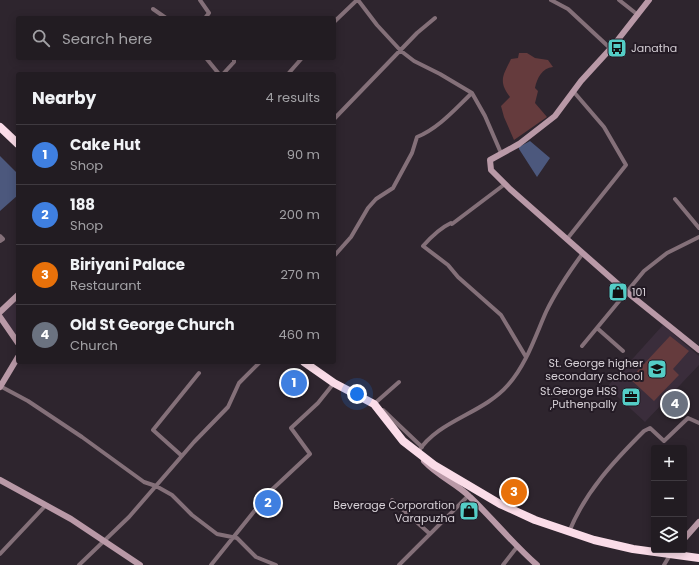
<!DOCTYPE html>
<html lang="en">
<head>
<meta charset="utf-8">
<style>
  :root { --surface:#221c22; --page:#2e292f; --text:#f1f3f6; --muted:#a2a1a5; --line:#3f3a40; --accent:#0b8043 }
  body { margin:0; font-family:Poppins,sans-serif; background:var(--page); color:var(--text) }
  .controls { position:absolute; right:12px; bottom:12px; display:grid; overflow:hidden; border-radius:4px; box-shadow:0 2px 10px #0003 }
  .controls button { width:36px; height:36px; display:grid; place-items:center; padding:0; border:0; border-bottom:1px solid var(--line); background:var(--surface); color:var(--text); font:20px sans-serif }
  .you { position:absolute; left:357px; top:394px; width:14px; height:14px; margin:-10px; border:3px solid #fff; border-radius:50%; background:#1a73e8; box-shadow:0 0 0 6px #1a73e833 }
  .badge { display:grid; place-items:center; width:26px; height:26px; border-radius:50%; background:var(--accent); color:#fff; font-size:13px; font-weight:700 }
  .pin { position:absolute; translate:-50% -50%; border:2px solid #fff; box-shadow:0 1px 4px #0006 }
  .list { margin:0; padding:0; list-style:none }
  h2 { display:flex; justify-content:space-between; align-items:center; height:52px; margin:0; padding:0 16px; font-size:17px }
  h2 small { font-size:13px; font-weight:400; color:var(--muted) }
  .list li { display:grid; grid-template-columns:26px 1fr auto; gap:12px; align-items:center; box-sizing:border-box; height:60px; padding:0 16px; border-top:1px solid var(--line) }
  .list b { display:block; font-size:15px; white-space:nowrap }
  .list p { margin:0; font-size:13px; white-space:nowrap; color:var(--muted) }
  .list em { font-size:13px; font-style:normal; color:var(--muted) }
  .icon { flex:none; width:22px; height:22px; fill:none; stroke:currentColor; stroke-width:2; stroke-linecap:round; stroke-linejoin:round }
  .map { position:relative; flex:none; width:699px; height:565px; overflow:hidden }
  .search { position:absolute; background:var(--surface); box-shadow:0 2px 10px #0003; left:16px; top:16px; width:320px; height:44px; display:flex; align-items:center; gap:10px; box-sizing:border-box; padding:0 14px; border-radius:4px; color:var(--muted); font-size:15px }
  .panel { position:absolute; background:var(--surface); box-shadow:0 2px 10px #0003; left:16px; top:72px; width:320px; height:292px; border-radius:4px }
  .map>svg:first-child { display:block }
  .built { fill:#3a2d3b }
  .green { fill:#653b3d }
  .water { fill:#4c587d }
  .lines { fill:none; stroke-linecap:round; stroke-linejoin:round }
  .street { stroke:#847079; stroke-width:4 }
  .secondary { stroke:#b999a7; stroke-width:6 }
  .highway { stroke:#fadce8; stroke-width:8 }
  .labels { text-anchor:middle; stroke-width:4; stroke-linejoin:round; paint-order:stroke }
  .poi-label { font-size:11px; fill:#d5cfd5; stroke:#241b25; text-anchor:end }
</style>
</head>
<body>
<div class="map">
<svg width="699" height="565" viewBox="0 0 699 565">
  <rect width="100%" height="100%" fill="#2e252e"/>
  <path class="built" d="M 18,298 L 18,337 L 0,314 Z
    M 663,325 L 699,356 L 699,365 L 645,422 L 607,387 Z"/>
  <path class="green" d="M 519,53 L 527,53 L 535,58 L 548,60 L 553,67 C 542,68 537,78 535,88 L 538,91 L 535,103 L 547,117 L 514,140 L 504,117 L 501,106 L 510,97 C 498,81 503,76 511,59 L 518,58 Z
    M 670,336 L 689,351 L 673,369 L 679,375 L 654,401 L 630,379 Z"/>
  <path class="water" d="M 530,141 L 550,158 L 537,177 L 519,149 L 519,147 Z
    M 0,156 L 18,174 L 18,195 L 0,211 Z"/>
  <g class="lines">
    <path class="street" d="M 200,0 L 209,13 L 205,18
      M 358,0 L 377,25 L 401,51 L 414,61 L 440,74 L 472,93
      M 551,0 L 568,9 L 611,49
      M 619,0 L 638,15
      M 153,9 L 166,18
      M 334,22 L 357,0
      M 206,58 L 219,74
      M 223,74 L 234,62 L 234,58
      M 288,74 L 302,58
      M 334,119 L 417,33 L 435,18
      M 505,184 L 452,224 L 451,223 C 440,228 431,237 423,246 L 448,265 L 458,277 L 501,315 L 526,357
      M 675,199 L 699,228
      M 0,236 L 3,239 L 0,241
      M 567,239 L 626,165 L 604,127 L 573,91
      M 334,256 L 351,237 L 368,208 L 376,199 L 393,188 L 412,153 L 417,137 C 439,128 455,109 472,93 L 485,116 L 501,153
      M 597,328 L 623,351
      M 582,346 L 644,271 L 667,253 L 699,237
      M 0,386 L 28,401 L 82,437 L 144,482 L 156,486 L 172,495 L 192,515 L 217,534 L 237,538 L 256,557 L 276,565
      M 374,404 L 399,382
      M 383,410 L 422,447
      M 418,452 C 438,420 483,414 508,385 C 526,365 535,337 546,312 C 556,291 569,272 583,253
      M 182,456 L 153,430 L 199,373
      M 392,500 L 430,534
      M 569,532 C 585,492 614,461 644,431 L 650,428 L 664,441 L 688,418 L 699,423
      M 0,554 L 46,505
      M 79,565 L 129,517 L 194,442 L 228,407 L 239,383 L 260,362
      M 211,565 L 256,509 L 263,498 L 310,454 L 291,428 L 318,403 L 334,383
      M 399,565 L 469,495
      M 503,565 L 517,547
      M 664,565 L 670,555"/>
    <path class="secondary" d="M 649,0 L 613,46 L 581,81 L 555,116 L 519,144 L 490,160 L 491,170 L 510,189 L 628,293 L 699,350
      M 0,312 L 18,295
      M 0,317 L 18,343
      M 0,387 L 18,357
      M 424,461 C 439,477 456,483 470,497 C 493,519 513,544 537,565
      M 0,480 L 71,519 L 140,565
      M 684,539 L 699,522"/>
    <path class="highway" d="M 0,127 L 18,144
      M 304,362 L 334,383 L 374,404 L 403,441 L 434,465 L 500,504 L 535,520 L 594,540 L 633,549 L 699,558"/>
  </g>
  <defs>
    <g id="bus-square" transform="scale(1)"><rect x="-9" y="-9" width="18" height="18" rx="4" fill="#54cdc6" stroke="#241b25"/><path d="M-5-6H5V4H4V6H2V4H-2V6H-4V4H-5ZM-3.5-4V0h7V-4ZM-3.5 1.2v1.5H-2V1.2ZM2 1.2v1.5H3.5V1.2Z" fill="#111"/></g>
    <g id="shop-square" transform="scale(1)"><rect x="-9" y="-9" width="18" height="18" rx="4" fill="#54cdc6" stroke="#241b25"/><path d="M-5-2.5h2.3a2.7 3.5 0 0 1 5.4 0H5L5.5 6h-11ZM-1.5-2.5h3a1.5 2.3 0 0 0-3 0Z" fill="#111"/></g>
    <g id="school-square" transform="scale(1)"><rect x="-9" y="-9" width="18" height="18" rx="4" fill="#54cdc6" stroke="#241b25"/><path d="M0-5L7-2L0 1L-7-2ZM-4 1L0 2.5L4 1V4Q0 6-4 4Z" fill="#111"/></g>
    <g id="office-square" transform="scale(1)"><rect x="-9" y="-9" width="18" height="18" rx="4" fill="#54cdc6" stroke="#241b25"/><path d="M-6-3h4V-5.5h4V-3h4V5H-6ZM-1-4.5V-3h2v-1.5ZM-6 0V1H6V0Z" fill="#111"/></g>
  </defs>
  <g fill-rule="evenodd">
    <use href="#bus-square" x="617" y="48"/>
    <use href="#shop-square" x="618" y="292"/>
    <use href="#school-square" x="657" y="369"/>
    <use href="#office-square" x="631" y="397"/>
    <use href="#shop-square" x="469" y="511"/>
  </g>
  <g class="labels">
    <g class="poi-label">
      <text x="631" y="52" text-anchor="start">Janatha</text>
      <text x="632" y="296" text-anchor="start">101</text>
      <text x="643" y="367">St. George higher<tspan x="643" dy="13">secondary school</tspan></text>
      <text x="617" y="395">St.George HSS<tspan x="617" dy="13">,Puthenpally</tspan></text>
      <text x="455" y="509">Beverage Corporation<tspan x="455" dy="13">Varapuzha</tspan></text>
    </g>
  </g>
</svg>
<div class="controls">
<button>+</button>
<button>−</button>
<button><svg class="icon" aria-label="layers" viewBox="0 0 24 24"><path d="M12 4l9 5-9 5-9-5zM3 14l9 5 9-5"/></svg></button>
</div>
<div class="you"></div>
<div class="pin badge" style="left:294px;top:383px;background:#3f7fe0">1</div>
<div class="pin badge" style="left:268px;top:503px;background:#3f7fe0">2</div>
<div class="pin badge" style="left:514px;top:492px;background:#e8710a">3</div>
<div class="pin badge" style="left:675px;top:404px;background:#6b7280">4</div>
<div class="search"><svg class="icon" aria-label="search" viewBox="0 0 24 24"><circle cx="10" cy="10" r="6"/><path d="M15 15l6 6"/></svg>Search here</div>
<section class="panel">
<h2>Nearby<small>4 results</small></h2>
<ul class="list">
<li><span class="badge" style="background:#3f7fe0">1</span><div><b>Cake Hut</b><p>Shop</p></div><em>90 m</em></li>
<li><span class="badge" style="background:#3f7fe0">2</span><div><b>188</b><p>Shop</p></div><em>200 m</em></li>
<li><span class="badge" style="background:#e8710a">3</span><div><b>Biriyani Palace</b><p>Restaurant</p></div><em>270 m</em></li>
<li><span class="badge" style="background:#6b7280">4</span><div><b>Old St George Church</b><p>Church</p></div><em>460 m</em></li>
</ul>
</section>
</div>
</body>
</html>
